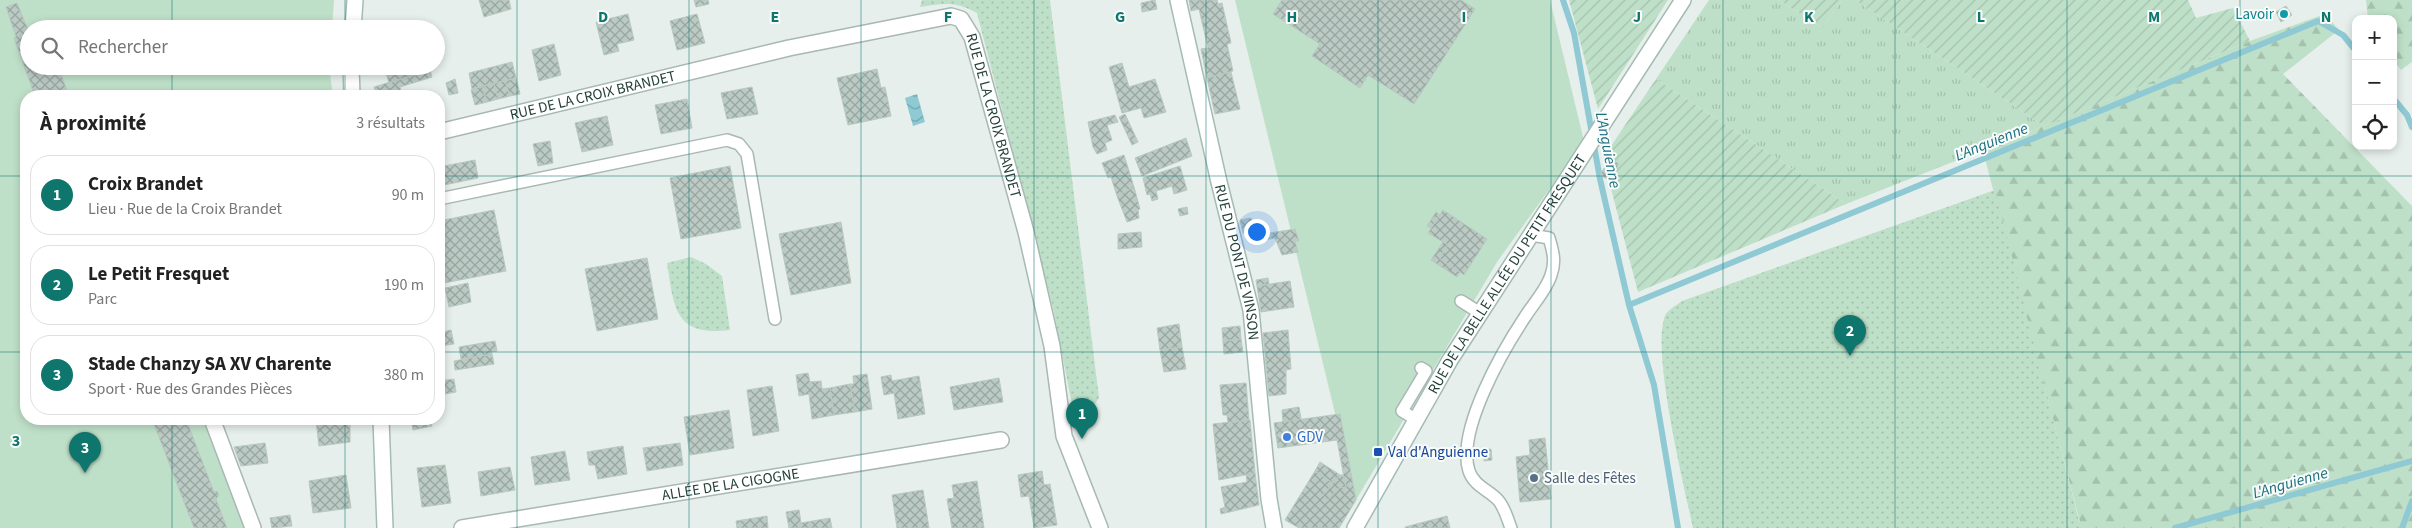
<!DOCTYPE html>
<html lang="fr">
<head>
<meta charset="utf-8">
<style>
  :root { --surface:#fff; --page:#f6f6f6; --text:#222; --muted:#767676; --line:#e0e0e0; --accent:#0f766e }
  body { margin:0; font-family:"Source Sans 3",sans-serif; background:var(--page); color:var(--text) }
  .controls { position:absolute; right:15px; top:15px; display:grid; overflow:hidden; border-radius:10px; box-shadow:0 2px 8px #0003 }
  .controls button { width:45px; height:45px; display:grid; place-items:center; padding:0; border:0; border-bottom:1px solid var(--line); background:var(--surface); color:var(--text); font:25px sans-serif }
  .you { position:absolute; left:1256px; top:231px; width:18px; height:18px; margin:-12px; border:4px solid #fff; border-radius:50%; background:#1a73e8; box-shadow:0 0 0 8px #1a73e833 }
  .badge { display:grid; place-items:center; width:32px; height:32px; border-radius:50%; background:var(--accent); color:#fff; font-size:16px; font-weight:700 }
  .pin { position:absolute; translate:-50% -41px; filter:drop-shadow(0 1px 2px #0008) }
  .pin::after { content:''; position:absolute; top:26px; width:18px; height:15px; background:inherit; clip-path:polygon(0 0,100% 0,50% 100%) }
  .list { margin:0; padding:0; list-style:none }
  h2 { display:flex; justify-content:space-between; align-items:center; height:65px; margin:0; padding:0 20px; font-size:21px }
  h2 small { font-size:16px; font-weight:400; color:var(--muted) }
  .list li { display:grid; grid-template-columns:32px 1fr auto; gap:15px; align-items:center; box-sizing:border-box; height:80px; margin:0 10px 10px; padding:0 10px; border:1px solid var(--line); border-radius:20px }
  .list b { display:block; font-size:19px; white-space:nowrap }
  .list p { margin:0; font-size:16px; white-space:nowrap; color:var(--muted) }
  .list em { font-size:16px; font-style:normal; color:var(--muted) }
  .icon { flex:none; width:28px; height:28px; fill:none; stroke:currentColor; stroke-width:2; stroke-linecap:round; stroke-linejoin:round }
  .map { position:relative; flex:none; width:2412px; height:528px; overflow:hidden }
  .search { position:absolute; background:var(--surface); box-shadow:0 2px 8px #0003; left:20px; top:20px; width:425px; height:55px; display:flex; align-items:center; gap:12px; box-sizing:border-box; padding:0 18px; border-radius:28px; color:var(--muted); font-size:19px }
  .panel { position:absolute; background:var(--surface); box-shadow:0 2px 8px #0003; left:20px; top:90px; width:425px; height:335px; border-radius:20px }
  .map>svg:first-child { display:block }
  .grass { fill:url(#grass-tufts) }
  .forest { fill:url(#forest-firs) }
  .park { fill:url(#park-dots) }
  .garden { fill:url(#garden-furrows) }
  .pitch { fill:#bfe0c8 }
  .water { fill:url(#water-waves) }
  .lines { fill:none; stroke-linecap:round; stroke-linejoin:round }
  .stream { stroke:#8ec9d4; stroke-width:6 }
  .building { fill:url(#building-cross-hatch); stroke:#b8c9c2 }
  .lane-casing { stroke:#a8b8b2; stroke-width:14 }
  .street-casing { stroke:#a8b8b2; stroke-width:18 }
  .secondary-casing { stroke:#a4bbb3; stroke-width:18 }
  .lane { stroke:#fff; stroke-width:11 }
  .street { stroke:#fff; stroke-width:15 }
  .secondary { stroke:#fff; stroke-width:15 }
  .grid { fill:none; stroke:#0f766e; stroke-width:1; stroke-opacity:0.55 }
  .culture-dot { fill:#0f9aa8; stroke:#f7fbf9; stroke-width:2 }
  .shop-dot { fill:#3f7fe0; stroke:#f7fbf9; stroke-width:2 }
  .transit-dot { fill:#1a4fb4; stroke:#f7fbf9; stroke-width:2 }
  .service-dot { fill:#5c6f8a; stroke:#f7fbf9; stroke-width:2 }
  .labels { text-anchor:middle; stroke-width:4; stroke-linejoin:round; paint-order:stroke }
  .culture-label { font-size:15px; fill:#0d838f; stroke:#f7fbf9; text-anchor:end }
  .street-label { font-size:15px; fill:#24423a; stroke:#f7fbf9 }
  .shop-label { font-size:15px; fill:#366cbe; stroke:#f7fbf9; text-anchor:start }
  .transit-label { font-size:15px; fill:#164399; stroke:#f7fbf9; text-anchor:start }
  .service-label { font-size:15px; fill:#4e5e75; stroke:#f7fbf9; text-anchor:start }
  .water-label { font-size:16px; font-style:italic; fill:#1c6f80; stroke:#f7fbf9 }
  .grid-label { font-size:16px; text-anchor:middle; font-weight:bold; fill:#0f766e; stroke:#f7fbf9; stroke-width:4; stroke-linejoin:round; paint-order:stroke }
</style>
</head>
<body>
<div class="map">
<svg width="2412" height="528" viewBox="0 0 2412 528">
  <defs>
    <pattern id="grass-tufts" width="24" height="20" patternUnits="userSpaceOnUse" patternTransform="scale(1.25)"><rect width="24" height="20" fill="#bfe0c8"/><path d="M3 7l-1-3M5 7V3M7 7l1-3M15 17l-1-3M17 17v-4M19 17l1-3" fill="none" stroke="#a4c1ad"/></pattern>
    <pattern id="forest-firs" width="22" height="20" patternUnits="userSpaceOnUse" patternTransform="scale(1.25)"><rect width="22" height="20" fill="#bfe0c8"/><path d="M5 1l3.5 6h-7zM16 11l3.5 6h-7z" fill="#a4c1ad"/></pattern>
    <pattern id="park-dots" width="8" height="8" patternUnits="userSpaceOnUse" patternTransform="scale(1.25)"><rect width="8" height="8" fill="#bfe0c8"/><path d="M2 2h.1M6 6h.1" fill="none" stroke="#a4c1ad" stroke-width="1.8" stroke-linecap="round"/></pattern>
    <pattern id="garden-furrows" width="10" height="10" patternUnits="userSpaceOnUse" patternTransform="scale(1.25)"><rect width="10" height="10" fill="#bfe0c8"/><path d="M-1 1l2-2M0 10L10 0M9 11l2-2" fill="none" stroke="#a4c1ad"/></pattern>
    <pattern id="water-waves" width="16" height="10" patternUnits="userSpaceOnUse" patternTransform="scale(1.25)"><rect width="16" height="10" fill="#8ec9d4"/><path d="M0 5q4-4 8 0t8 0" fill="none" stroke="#74a5ad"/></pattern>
    <pattern id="building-cross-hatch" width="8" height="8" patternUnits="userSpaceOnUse" patternTransform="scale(1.25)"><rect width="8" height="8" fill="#bbcac4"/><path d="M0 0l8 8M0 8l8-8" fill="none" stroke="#98a6a0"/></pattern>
  </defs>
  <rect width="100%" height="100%" fill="#e6efeb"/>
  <path class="grass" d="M 1709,0 L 1779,0 L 1822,28 L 1842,0 L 1855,0 L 2044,126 L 1846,204 L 1656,79 Z"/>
  <path class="forest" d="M 2366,0 L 2412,0 L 2412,62 L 2401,70 L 2393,60 L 2393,19 L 2368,19 Z
    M 2325,14 L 2339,30 L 2283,74 L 2412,206 L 2412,528 L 2063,528 L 2080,522 L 1983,151 L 2250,41 Z"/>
  <path class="park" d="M 922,0 L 1050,0 L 1099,398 L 1077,430 L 1053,308 L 977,13 C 955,1 945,3 920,7 Z
    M 1995,190 L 2081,528 L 1693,528 C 1684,486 1651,351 1665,316 C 1667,310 1677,305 1682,301 Z
    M 691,257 L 706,264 L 722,276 L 730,330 C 674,337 674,307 667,263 Z"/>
  <path class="garden" d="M 1569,0 L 1668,0 L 1598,109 Z
    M 1779,0 L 1842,0 L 1822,28 Z
    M 1855,0 L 2188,0 L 2196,18 L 2233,8 L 2250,41 L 2044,126 Z
    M 1656,79 L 1846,204 L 1638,292 L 1603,158 Z"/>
  <path class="pitch" d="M 0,0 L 334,0 L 332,29 L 29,29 L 29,66 L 329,66 L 333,96 L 26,96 L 26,419 L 205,419 L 245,528 L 0,528 Z
    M 1235,0 L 1550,0 L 1584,141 L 1497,262 L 1356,500 Z"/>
  <path class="water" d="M 917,94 L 925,122 L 913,126 L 905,98 Z"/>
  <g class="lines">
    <path class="stream" d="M 1563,0 L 1574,33 L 1600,179 L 1629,305 L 1654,385 L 1678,528
      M 2393,98 L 2407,115 L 2412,127
      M 1629,305 L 2318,21 L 2343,35 L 2356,51
      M 2175,528 L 2412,461
      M 2402,528 L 2412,501"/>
  </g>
  <path class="building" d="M 479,0 L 509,0 L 511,9 L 484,17 Z
    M 694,0 L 708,0 L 709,4 L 696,7 Z
    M 1155,0 L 1157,9 L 1142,12 L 1141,3 Z
    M 1189,0 L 1217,0 L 1218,4 L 1222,3 L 1231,43 L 1227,44 L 1233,71 L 1207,78 L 1201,49 L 1208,48 L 1199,9 L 1191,11 Z
    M 1282,0 L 1461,0 L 1475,9 L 1414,104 L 1368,75 L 1360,88 L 1312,56 L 1320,44 L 1273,14 Z
    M 17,3 L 29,32 L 29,66 L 58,66 L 69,96 L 35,96 L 14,38 L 16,37 L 6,7 Z
    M 2286,6 L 2292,15 L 2281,22 L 2276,12 Z
    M 628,14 L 634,40 L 617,44 L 619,51 L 604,55 L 596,22 Z
    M 697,14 L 705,43 L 677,50 L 670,21 Z
    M 554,44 L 561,75 L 539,81 L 532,50 Z
    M 512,62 L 516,78 L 472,89 L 469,73 Z
    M 1122,63 L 1129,87 L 1155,79 L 1166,112 L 1144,118 L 1141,108 L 1122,113 L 1109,67 Z
    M 384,66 L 424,66 L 426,72 L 389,83 Z
    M 877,69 L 881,88 L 885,87 L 891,116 L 848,125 L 837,78 Z
    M 430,70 L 432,77 L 400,87 L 402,95 L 377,96 L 374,87 Z
    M 1231,72 L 1240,109 L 1215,114 L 1207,78 Z
    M 516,78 L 520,94 L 510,96 L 505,81 Z
    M 455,79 L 458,93 L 449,95 L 446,83 Z
    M 505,81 L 510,96 L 498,99 L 494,83 Z
    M 494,83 L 498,99 L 487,102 L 482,86 Z
    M 482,86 L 487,102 L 475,105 L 471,90 Z
    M 752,87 L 758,114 L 727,119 L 721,93 Z
    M 687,99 L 692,128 L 661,134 L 655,105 Z
    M 1125,114 L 1138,142 L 1132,145 L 1119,117 Z
    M 1115,115 L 1118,122 L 1107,125 L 1112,140 L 1105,143 L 1107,150 L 1097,154 L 1093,147 L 1088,122 Z
    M 607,116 L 613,145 L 582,152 L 575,123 Z
    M 1186,138 L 1192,156 L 1142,176 L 1135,158 Z
    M 550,141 L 553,163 L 538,166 L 533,144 Z
    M 1124,155 L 1134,187 L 1117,196 L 1111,177 L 1108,178 L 1102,163 Z
    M 1610,158 L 1619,164 L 1609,180 L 1600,175 Z
    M 475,160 L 478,178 L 439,186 L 439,167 Z
    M 730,166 L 741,228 L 681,239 L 670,178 Z
    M 1180,166 L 1187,190 L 1174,194 L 1172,186 L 1156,191 L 1158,199 L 1152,201 L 1150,194 L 1147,195 L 1143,178 Z
    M 1134,187 L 1140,209 L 1138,210 L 1139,218 L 1127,222 L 1117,196 Z
    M 1187,207 L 1188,214 L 1180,216 L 1178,209 Z
    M 494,210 L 506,271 L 444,283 L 439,253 L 439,221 Z
    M 1443,210 L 1487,239 L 1464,275 L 1439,258 L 1448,245 L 1428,233 Z
    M 1436,212 L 1440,215 L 1431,228 L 1427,226 Z
    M 1251,218 L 1254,231 L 1243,233 L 1240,220 Z
    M 841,222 L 851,283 L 791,295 L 779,234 Z
    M 1295,229 L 1299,241 L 1295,241 L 1298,252 L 1282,255 L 1275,238 L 1264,240 L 1263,234 Z
    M 1141,232 L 1142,247 L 1118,249 L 1118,234 Z
    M 1443,242 L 1448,245 L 1439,258 L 1460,272 L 1457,277 L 1431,260 Z
    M 647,258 L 658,319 L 597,331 L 585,269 Z
    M 1268,278 L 1269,284 L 1257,286 L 1256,280 Z
    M 1290,281 L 1294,307 L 1261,312 L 1257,286 Z
    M 468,283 L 471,302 L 449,307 L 445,288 Z
    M 1179,324 L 1182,347 L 1160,350 L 1157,328 Z
    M 1240,326 L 1241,339 L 1223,341 L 1222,328 Z
    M 451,330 L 454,344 L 439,346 L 439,333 Z
    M 1288,330 L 1291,369 L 1286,370 L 1286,394 L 1269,396 L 1263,333 Z
    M 1241,339 L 1243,352 L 1224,354 L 1223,341 Z
    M 495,341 L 497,351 L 491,352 L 492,354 L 461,359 L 459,347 Z
    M 1182,347 L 1186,369 L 1164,372 L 1160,350 Z
    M 492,354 L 494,364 L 455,370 L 454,361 Z
    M 808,373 L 810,382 L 821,381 L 822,389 L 830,388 L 834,415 L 812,419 L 809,394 L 799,396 L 796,375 Z
    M 867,374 L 872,409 L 855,412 L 850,384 L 854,384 L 853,376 Z
    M 891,375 L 892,381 L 919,376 L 925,414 L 898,419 L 894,393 L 884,395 L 881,377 Z
    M 999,378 L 1003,402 L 954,410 L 950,387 Z
    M 454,379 L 456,392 L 439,395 L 439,381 Z
    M 1246,383 L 1249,420 L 1228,423 L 1227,415 L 1223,415 L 1220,385 Z
    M 850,384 L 855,412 L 834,415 L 830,388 Z
    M 772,386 L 779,431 L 753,436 L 747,390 Z
    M 1299,407 L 1301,419 L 1283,422 L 1282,410 Z
    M 729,410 L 734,448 L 690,455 L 684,417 Z
    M 1340,414 L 1356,500 L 1339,528 L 1299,528 L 1285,520 L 1315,471 L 1333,483 L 1323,495 L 1328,500 L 1340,487 L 1346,488 L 1337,440 L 1278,448 L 1274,423 Z
    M 152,419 L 186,419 L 214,492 L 217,491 L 219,495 L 216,499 L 227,528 L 194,528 Z
    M 329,419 L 350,419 L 350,442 L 319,446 L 316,421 Z
    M 430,419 L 432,426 L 413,430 L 411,420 Z
    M 1250,420 L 1255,473 L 1219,480 L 1213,424 Z
    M 1545,438 L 1551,499 L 1520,502 L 1516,457 L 1530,455 L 1529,440 Z
    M 265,443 L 268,463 L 241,466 L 234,447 Z
    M 680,443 L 683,465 L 647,471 L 643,448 Z
    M 623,446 L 627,474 L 598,479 L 595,465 L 589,465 L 587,452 Z
    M 1491,449 L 1492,460 L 1484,461 L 1484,450 Z
    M 565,451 L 570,480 L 535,485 L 531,457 Z
    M 1320,462 L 1340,475 L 1333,483 L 1315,471 Z
    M 445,465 L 451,503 L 422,507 L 417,468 Z
    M 510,467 L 515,490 L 481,496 L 478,472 Z
    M 1042,471 L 1044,485 L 1050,484 L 1057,525 L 1034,528 L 1029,496 L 1021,497 L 1018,475 Z
    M 1255,473 L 1259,505 L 1221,514 L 1220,509 L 1225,507 L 1221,487 L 1247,482 L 1246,474 Z
    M 346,475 L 351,508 L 313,513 L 309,481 Z
    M 1340,475 L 1343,475 L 1346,488 L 1340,487 L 1328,500 L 1323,495 Z
    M 977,481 L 984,528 L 952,528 L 947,499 L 954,498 L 952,485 Z
    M 923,490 L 929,528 L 897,528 L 892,495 Z
    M 799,510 L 801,523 L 830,518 L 832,528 L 789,528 L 786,512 Z
    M 290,515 L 292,526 L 272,528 L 270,518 Z
    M 767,516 L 768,528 L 737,528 L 736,521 Z
    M 1447,516 L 1450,528 L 1405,528 L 1405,527 Z"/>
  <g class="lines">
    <g class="lane-casing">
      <path id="lane" d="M 439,199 L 727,140 L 739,144 L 747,154 L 775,319
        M 1461,301 L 1480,313
        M 1417,420 L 1402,411 L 1426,371 L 1421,368
        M 1511,528 C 1507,518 1505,508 1498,500 C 1489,490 1474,486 1469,471 C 1456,431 1503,350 1525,317 C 1533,304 1547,289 1551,275 C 1556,262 1553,251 1549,238 L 1531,235"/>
    </g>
    <g class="street-casing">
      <g id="street">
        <path id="s1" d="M 439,132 L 789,48 L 951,16 L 961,19 L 972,37 L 1026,232 L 1052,346 L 1064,436 L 1100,528"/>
        <path d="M 212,419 L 253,528"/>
        <path id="s2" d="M 462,528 L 1001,440"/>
      </g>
    </g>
    <g class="secondary-casing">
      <g id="secondary">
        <path id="s3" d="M 1178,0 L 1219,182 L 1251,310 L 1269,499 L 1274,528"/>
        <path d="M 353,29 L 355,0"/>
        <path d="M 351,66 L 352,96"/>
        <path d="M 381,419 L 385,528"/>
        <path id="s4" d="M 1355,528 L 1450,360 L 1683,0"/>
      </g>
    </g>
    <use href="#lane" class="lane"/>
    <use href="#street" class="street"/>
    <use href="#secondary" class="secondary"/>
  </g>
  <path class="grid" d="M 172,0 L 172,29M 345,0 L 345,29M 517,0 L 517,528M 689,0 L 689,528M 861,0 L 861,528M 1034,0 L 1034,528M 1206,0 L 1206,528M 1378,0 L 1378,528M 1551,0 L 1551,528M 1723,0 L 1723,528M 1895,0 L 1895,528M 2067,0 L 2067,528M 2240,0 L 2240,528M 172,66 L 172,96M 345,66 L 345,96M 0,176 L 26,176M 439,176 L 2412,176M 0,352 L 26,352M 439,352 L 2412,352M 172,419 L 172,528M 345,419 L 345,528"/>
  <circle class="culture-dot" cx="2284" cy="14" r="5"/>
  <circle class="shop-dot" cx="1287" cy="437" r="5"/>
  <rect class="transit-dot" x="1373" y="447" width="10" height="10" rx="2.5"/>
  <circle class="service-dot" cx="1534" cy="478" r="5"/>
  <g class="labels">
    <g class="culture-label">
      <text x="2274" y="19">Lavoir</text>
    </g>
    <g class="street-label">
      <text dy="5" stroke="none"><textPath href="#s1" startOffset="158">RUE DE LA CROIX BRANDET</textPath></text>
      <text dy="5" stroke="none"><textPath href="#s1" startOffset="638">RUE DE LA CROIX BRANDET</textPath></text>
      <text dy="5" stroke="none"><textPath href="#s3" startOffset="269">RUE DU PONT DE VINSON</textPath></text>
      <text dy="5" stroke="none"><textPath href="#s4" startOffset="296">RUE DE LA BELLE ALLÉE DU PETIT FRESQUET</textPath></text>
      <text dy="5" stroke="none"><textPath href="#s2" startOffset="272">ALLÉE DE LA CIGOGNE</textPath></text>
    </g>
    <g class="shop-label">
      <text x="1297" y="442">GDV</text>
    </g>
    <g class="transit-label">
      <text x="1388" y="457">Val d'Anguienne</text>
    </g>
    <g class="service-label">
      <text x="1544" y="483">Salle des Fêtes</text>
    </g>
    <g class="water-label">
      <text transform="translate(1991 141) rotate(-22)" y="6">L'Anguienne</text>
      <text transform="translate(1609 150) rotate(79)" y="6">L'Anguienne</text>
      <text transform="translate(2290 482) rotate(-16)" y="6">L'Anguienne</text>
    </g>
  </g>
  <g class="grid-label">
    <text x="603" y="22">D</text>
    <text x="775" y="22">E</text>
    <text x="948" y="22">F</text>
    <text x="1120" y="22">G</text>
    <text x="1292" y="22">H</text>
    <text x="1464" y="22">I</text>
    <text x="1637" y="22">J</text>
    <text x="1809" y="22">K</text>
    <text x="1981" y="22">L</text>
    <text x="2154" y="22">M</text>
    <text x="2326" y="22">N</text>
    <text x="16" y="446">3</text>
  </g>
</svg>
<div class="controls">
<button>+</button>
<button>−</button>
<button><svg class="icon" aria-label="locate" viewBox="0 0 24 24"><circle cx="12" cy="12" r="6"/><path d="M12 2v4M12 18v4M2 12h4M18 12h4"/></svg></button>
</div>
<div class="you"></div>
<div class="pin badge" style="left:1082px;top:439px">1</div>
<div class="pin badge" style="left:1850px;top:356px">2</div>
<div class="pin badge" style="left:85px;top:473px">3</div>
<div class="search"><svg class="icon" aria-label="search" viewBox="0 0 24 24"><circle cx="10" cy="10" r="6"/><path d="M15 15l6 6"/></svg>Rechercher</div>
<section class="panel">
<h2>À proximité<small>3 résultats</small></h2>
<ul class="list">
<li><span class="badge">1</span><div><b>Croix Brandet</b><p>Lieu · Rue de la Croix Brandet</p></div><em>90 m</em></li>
<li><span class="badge">2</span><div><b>Le Petit Fresquet</b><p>Parc</p></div><em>190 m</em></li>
<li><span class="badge">3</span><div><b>Stade Chanzy SA XV Charente</b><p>Sport · Rue des Grandes Pièces</p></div><em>380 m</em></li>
</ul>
</section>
</div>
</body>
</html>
